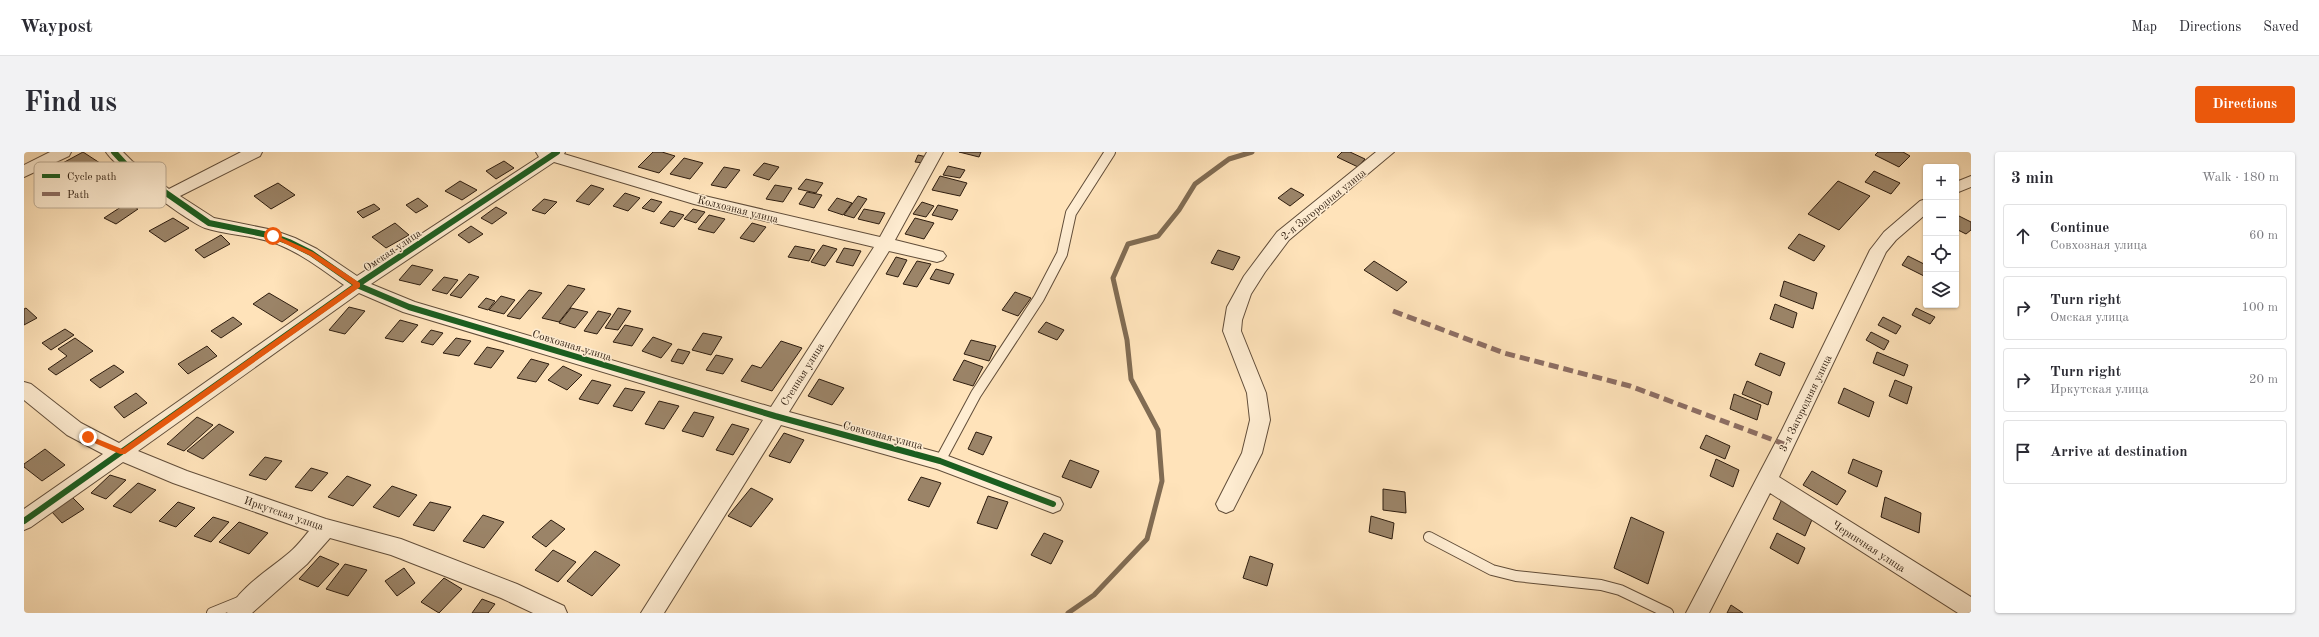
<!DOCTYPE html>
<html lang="en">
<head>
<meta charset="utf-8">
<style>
  :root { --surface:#fff; --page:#f2f2f3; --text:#2b2b33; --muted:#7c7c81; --line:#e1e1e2; --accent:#ea580c }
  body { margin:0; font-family:"Old Standard TT",serif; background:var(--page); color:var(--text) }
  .controls { position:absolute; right:12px; top:12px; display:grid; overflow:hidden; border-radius:4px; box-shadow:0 1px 3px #0004 }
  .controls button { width:36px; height:36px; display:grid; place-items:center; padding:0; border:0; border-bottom:1px solid var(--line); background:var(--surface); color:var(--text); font:20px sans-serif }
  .stop { position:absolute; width:12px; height:12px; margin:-9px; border:3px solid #ea580c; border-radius:50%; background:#fff }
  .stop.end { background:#ea580c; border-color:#fff; box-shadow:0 1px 4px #0008 }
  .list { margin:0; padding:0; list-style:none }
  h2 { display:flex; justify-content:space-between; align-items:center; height:52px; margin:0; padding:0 16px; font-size:17px }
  h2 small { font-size:13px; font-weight:400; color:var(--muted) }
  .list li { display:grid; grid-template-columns:26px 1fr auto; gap:12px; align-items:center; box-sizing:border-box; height:64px; margin:0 8px 8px; padding:0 8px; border:1px solid var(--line); border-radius:4px }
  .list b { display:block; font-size:15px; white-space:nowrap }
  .list p { margin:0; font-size:13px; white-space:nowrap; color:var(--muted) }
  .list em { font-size:13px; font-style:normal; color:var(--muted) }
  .icon { flex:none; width:22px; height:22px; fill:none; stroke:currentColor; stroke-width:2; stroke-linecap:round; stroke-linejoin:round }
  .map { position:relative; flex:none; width:1947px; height:461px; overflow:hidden; border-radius:4px }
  header { display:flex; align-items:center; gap:24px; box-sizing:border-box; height:56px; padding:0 20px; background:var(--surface); border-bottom:1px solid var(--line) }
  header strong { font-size:19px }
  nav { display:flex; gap:22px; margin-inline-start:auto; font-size:14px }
  .intro { display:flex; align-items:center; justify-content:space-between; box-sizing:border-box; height:96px; padding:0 24px }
  h1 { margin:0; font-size:28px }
  .button { padding:10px 18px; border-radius:4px; background:var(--accent); color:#fff; font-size:14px; font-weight:700 }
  main { display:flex; gap:24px; padding:0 24px }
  aside { flex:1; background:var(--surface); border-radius:4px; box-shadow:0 1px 3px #0004 }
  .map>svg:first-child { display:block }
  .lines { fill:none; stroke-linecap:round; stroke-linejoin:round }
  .stream { stroke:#816c53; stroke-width:5 }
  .building { fill:#9b8468; stroke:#2e1d0f }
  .lane-casing { stroke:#624e3a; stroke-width:12 }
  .street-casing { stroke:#624e3a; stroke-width:2 }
  .lane { stroke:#ffedd2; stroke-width:10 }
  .street { fill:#ffedd2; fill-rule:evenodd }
  .quiet { stroke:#8d6e63; stroke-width:5; stroke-dasharray:10 5; stroke-linecap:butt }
  .cycleway-casing { stroke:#ffedd2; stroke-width:8 }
  .cycleway { stroke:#1b5e20; stroke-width:6 }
  .route { fill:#ea580c }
  .labels { text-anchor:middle; stroke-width:3; stroke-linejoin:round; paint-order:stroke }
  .street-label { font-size:11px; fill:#2e1d0f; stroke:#ffedd2 }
  .key { fill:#ffedd2; stroke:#c0af98; stroke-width:1 }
  .key-label { font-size:11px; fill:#2e1d0f }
</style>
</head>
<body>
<header>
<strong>Waypost</strong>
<nav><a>Map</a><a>Directions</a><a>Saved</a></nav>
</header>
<div class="intro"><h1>Find us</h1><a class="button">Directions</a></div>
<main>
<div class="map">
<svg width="1947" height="461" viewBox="0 0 1947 461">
  <rect width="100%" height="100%" fill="#ffe3ba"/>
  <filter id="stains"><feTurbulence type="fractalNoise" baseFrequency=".005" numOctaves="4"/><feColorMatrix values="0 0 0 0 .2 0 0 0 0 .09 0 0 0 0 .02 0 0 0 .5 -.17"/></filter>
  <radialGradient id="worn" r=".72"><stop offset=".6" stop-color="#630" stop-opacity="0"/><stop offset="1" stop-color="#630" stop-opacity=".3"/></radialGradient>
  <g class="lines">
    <path class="stream" d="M 1044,461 L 1070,443 L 1123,387 L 1138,329 L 1134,278 L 1107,227 L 1103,188 L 1089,126 L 1104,92 L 1134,84 L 1155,58 L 1171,32 L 1205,7 L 1228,0"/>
  </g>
  <path class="building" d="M 59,0 L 79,13 L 55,26 L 35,13 Z
    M 629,0 L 638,0 L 651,4 L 635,21 L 614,15 Z
    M 935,0 L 957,0 L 955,5 Z
    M 1318,0 L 1326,0 L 1341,7 L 1334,15 L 1313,5 Z
    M 1854,0 L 1879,0 L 1886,4 L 1875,15 L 1851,3 Z
    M 894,3 L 903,5 L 900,11 L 891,10 Z
    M 660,6 L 679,11 L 666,27 L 646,22 Z
    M 480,9 L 490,16 L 472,27 L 462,19 Z
    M 740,11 L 755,15 L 745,28 L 729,23 Z
    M 924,14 L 941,18 L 936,26 L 919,23 Z
    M 700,15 L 716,18 L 702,36 L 687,33 Z
    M 1850,19 L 1876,31 L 1867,42 L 1841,30 Z
    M 916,24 L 943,31 L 936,44 L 908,38 Z
    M 782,27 L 799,31 L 792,41 L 774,37 Z
    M 436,29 L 453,38 L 438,48 L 421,39 Z
    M 1814,29 L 1846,44 L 1815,78 L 1784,62 Z
    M 254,31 L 271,43 L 247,57 L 230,44 Z
    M 567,33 L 580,37 L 565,53 L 552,49 Z
    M 751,33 L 768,36 L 759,50 L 742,47 Z
    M 1267,36 L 1280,43 L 1266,54 L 1254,46 Z
    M 783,40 L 798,43 L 790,56 L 775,52 Z
    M 601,41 L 616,46 L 604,59 L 589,54 Z
    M 834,44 L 843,47 L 830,66 L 820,63 Z
    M 394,46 L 404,54 L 392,61 L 382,53 Z
    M 813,46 L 828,51 L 819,63 L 804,58 Z
    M 520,47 L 533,50 L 521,62 L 508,58 Z
    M 627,47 L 638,50 L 630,60 L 618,56 Z
    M 898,50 L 910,54 L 902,65 L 889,62 Z
    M 103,51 L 114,57 L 92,72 L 80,66 Z
    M 350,52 L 356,57 L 339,66 L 333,60 Z
    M 914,53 L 934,58 L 928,68 L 908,63 Z
    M 472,55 L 483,61 L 468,72 L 457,66 Z
    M 669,57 L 681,60 L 672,71 L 660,67 Z
    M 840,57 L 861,61 L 855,72 L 834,67 Z
    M 646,59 L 660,63 L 650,75 L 636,71 Z
    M 685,63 L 701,67 L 690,81 L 674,77 Z
    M 1933,63 L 1947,70 L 1947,78 L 1942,82 L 1932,77 Z
    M 149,66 L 165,76 L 141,90 L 125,79 Z
    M 891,66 L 910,71 L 900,87 L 881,82 Z
    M 371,71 L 385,83 L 362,96 L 348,85 Z
    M 728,71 L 742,75 L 730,90 L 716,86 Z
    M 447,74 L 459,82 L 445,91 L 434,83 Z
    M 1775,82 L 1801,94 L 1790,109 L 1764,96 Z
    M 197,83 L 206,92 L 180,106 L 171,98 Z
    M 799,93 L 813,97 L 801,114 L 787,110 Z
    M 771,94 L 791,98 L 785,109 L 764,105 Z
    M 820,96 L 837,99 L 829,114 L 812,110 Z
    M 1194,98 L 1216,105 L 1209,118 L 1187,111 Z
    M 1884,104 L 1902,113 L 1902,125 L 1878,113 Z
    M 872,105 L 883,108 L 874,125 L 862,122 Z
    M 893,109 L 907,112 L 893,135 L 879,132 Z
    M 1350,109 L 1383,130 L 1373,139 L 1340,118 Z
    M 388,113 L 409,118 L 396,133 L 375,128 Z
    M 912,117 L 930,122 L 925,132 L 906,127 Z
    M 445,122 L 455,125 L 437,146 L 426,143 Z
    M 420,125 L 434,128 L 423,142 L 408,138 Z
    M 1760,129 L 1793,141 L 1789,157 L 1756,144 Z
    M 544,133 L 561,137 L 535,170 L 518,166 Z
    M 505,138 L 518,141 L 496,167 L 483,164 Z
    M 991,140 L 1007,146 L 994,164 L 978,158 Z
    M 245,141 L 274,158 L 258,170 L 229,152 Z
    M 477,144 L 491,148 L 480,162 L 465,158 Z
    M 462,146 L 471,149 L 464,158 L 454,155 Z
    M 1751,152 L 1773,161 L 1769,176 L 1746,167 Z
    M 325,155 L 341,159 L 321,182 L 305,178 Z
    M 2,156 L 13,166 L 0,173 L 0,157 Z
    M 547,156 L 564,160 L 551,176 L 535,171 Z
    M 594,156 L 607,159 L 594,178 L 581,176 Z
    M 1892,156 L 1911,165 L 1906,172 L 1888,163 Z
    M 574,159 L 587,162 L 573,182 L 560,179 Z
    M 209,165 L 218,172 L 197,186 L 187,179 Z
    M 1859,165 L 1877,174 L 1872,182 L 1854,173 Z
    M 376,168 L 394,173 L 379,190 L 361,186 Z
    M 1022,170 L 1040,178 L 1033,188 L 1014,180 Z
    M 601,173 L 619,177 L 608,194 L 589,190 Z
    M 41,177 L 50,183 L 27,198 L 18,191 Z
    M 407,178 L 419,181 L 409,193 L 397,190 Z
    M 1847,180 L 1865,189 L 1860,198 L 1842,188 Z
    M 679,181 L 698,185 L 687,203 L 668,198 Z
    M 629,185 L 648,192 L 637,206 L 618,199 Z
    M 51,186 L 69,199 L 32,223 L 24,217 L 43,204 L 34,197 Z
    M 432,186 L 447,189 L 435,204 L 419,201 Z
    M 947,188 L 972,194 L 965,209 L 940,202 Z
    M 757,189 L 778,196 L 748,239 L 717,229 L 728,213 L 737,216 Z
    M 183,194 L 193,204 L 164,222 L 154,212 Z
    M 463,195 L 480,199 L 467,216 L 450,212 Z
    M 654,197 L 666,200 L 659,212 L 647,209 Z
    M 1853,200 L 1884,213 L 1880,224 L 1849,211 Z
    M 1736,201 L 1761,211 L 1756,224 L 1731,213 Z
    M 692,203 L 709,207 L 699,222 L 682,218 Z
    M 507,207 L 525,212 L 512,230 L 493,226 Z
    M 940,208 L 959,215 L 949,234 L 929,228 Z
    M 90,213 L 100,220 L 76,236 L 66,228 Z
    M 539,214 L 558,223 L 543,238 L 524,228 Z
    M 795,227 L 820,236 L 808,253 L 784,244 Z
    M 568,228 L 587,233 L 574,252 L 555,247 Z
    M 1871,228 L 1888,235 L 1883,252 L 1865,244 Z
    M 1723,229 L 1748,240 L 1744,253 L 1718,242 Z
    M 601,236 L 621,240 L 608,259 L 589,254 Z
    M 1820,236 L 1850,250 L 1845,265 L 1814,251 Z
    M 112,241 L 123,251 L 100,266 L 90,255 Z
    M 1710,242 L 1737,253 L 1733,268 L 1706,257 Z
    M 635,249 L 655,254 L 640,277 L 621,272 Z
    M 670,260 L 690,265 L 679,285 L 658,279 Z
    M 173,265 L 189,273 L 160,299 L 143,292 Z
    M 195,272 L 210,280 L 179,307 L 163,299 Z
    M 708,272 L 725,277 L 709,303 L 692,298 Z
    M 952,280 L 968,285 L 959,303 L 944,297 Z
    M 760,281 L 780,288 L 766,311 L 745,304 Z
    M 1682,283 L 1706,294 L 1701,307 L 1676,296 Z
    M 21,297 L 41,313 L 18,329 L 0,315 L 0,312 Z
    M 241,305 L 258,309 L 242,328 L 225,323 Z
    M 1692,307 L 1715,318 L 1709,335 L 1686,324 Z
    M 1829,307 L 1858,319 L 1853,335 L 1824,321 Z
    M 1046,308 L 1075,319 L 1067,336 L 1038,325 Z
    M 287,316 L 304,321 L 288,339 L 271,335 Z
    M 1788,319 L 1822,339 L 1813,353 L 1779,333 Z
    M 86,323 L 102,328 L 82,347 L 67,341 Z
    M 323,324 L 347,333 L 329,354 L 304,345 Z
    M 897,325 L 917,331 L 905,355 L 884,348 Z
    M 114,331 L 132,338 L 107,361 L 89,354 Z
    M 368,334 L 393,343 L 375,365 L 349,355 Z
    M 727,336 L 749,347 L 727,375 L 704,364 Z
    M 1359,337 L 1381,340 L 1382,361 L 1359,358 Z
    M 964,344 L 984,350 L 973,377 L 953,371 Z
    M 48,345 L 60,357 L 38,371 L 27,359 Z
    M 1861,345 L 1897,361 L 1895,381 L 1857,365 Z
    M 1758,347 L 1790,363 L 1781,384 L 1749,367 Z
    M 154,350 L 171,356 L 152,375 L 135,369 Z
    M 406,350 L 427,355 L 410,379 L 389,373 Z
    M 459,363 L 480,370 L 460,396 L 439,389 Z
    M 1347,364 L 1370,371 L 1368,387 L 1345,380 Z
    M 189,365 L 205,370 L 187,390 L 170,384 Z
    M 1607,365 L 1640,380 L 1624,432 L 1590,416 Z
    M 527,368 L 541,377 L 522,395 L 508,385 Z
    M 215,370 L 244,381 L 225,402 L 195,390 Z
    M 1020,381 L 1039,389 L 1027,412 L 1007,403 Z
    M 1753,381 L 1781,396 L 1774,412 L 1746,396 Z
    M 529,398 L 552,410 L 534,430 L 511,418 Z
    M 571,399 L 596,413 L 568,444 L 543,429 Z
    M 296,404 L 315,412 L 294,435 L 275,427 Z
    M 1226,404 L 1249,412 L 1243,434 L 1219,426 Z
    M 321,412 L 343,418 L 324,444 L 302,437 Z
    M 380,416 L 391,431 L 373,444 L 361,429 Z
    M 420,426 L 438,437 L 415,461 L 397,450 Z
    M 458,447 L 471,452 L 464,461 L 448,461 Z
    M 1707,453 L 1719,461 L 1703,461 Z"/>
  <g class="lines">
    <g class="lane-casing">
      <path id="lane" d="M 916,309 L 952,242 L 1015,146 L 1038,102 L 1047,61 L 1086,0
        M 1405,385 L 1468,418 L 1492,424 L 1577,433 L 1596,438 L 1644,461
        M 188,461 L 220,448"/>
    </g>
    <g class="street-casing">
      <path id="street" d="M 26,0 L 47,0 L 45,4 L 0,25 L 0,13 Z
        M 82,0 L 99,0 L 108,9 L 145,37 L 217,0 L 238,0 L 236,4 L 156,44 L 190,66 L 249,78 L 271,86 L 293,97 L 333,124 L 515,5 L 512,0 L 541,0 L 540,2 L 672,42 L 856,85 L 903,0 L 919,0 L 871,88 L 919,100 L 922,104 L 919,108 L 913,110 L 865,99 L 765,260 L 916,301 L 1036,346 L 1039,352 L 1036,358 L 1029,361 L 913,317 L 757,273 L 640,461 L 617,461 L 739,268 L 379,160 L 335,141 L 114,299 L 163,319 L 302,367 L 377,387 L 493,432 L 540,454 L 543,461 L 509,461 L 477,446 L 367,403 L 306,386 L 283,412 L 228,461 L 203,461 C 215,435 245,418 266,400 C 273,394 279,386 285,379 L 149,331 L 99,310 L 7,375 L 0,378 L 0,357 L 79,302 L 43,283 L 0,248 L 0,230 L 7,232 L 57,271 L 95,291 L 320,133 C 300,119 281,104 258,94 C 234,83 206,84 181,76 C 163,69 93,17 82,0 ZM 530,10 L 670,52 L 850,95 L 747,255 L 391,150 L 347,132 Z
        M 1352,0 L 1370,0 L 1265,88 L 1241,120 L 1227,142 L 1218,168 L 1217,179 L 1242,241 L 1246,268 L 1238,301 L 1209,358 L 1202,361 L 1195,358 L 1192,352 L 1218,301 L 1226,268 L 1223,241 L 1199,179 L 1203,155 L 1220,124 L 1253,80 Z
        M 1947,24 L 1947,35 L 1932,41 L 1932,30 Z
        M 1902,47 L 1902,62 L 1872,88 L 1862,100 L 1755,325 L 1947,445 L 1947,461 L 1934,461 L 1746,341 L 1685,461 L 1662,461 L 1757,280 L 1846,98 L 1860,80 L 1896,49 Z"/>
    </g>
    <use href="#lane" class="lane"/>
    <use href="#street" class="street"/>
    <path class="quiet" d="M 1369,159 L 1480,201 L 1606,234 L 1760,292"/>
    <g class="cycleway-casing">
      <path id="cycleway" d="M 90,0 L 102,13 L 185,71 L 249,84 L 265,90 L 287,101 L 333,133 L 385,155 L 751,264 L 916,309 L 1029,352
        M 0,369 L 333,133 L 533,0"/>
    </g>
    <use href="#cycleway" class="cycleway"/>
  </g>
  <path class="route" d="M 249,82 L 289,100 L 336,131 L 336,135 L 101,302 L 96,302 L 61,287 L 61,283 L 64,283 L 98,297 L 329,133 L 285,103 L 247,85 Z"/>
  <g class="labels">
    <g class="street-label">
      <text transform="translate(1299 52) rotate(-39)" y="4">2-я Загородная улица</text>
      <text transform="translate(714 57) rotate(14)" y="4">Колхозная улица</text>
      <text transform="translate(368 98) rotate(-34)" y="4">Омская улица</text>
      <text transform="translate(548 193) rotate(17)" y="4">Совхозная улица</text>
      <text transform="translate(778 222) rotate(-58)" y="4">Степная улица</text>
      <text transform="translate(1781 251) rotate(-64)" y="4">3-я Загородняя улица</text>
      <text transform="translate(859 283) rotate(15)" y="4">Совхозная улица</text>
      <text transform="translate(260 361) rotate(19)" y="4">Иркутская улица</text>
      <text transform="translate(1845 394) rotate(33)" y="4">Черничная улица</text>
    </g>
  </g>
  <rect x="10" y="10" width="132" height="46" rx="6" class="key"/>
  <rect x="18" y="22" width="18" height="4" fill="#1b5e20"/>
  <rect x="18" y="40" width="18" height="4" fill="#8d6e63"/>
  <g class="key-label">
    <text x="43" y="28">Cycle path</text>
    <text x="43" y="46">Path</text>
  </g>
  <rect width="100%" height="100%" filter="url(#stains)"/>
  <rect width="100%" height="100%" fill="url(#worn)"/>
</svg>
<div class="controls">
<button>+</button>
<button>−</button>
<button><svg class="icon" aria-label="locate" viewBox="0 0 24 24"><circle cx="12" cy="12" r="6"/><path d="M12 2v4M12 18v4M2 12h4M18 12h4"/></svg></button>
<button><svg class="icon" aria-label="layers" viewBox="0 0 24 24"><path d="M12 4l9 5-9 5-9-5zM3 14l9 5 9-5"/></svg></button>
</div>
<div class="stop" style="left:249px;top:84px"></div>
<div class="stop end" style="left:64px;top:285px"></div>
</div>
<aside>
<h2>3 min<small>Walk · 180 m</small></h2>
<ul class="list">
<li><svg class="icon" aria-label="ahead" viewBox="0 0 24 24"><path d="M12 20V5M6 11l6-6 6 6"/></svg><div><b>Continue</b><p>Совхозная улица</p></div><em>60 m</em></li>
<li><svg class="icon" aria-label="right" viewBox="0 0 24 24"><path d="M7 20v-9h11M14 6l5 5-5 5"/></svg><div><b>Turn right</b><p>Омская улица</p></div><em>100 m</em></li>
<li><svg class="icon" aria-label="right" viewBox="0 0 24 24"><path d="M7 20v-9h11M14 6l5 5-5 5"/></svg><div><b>Turn right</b><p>Иркутская улица</p></div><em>20 m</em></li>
<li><svg class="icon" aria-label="arrive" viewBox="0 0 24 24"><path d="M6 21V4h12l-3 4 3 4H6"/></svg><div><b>Arrive at destination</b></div></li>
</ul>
</aside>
</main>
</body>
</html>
